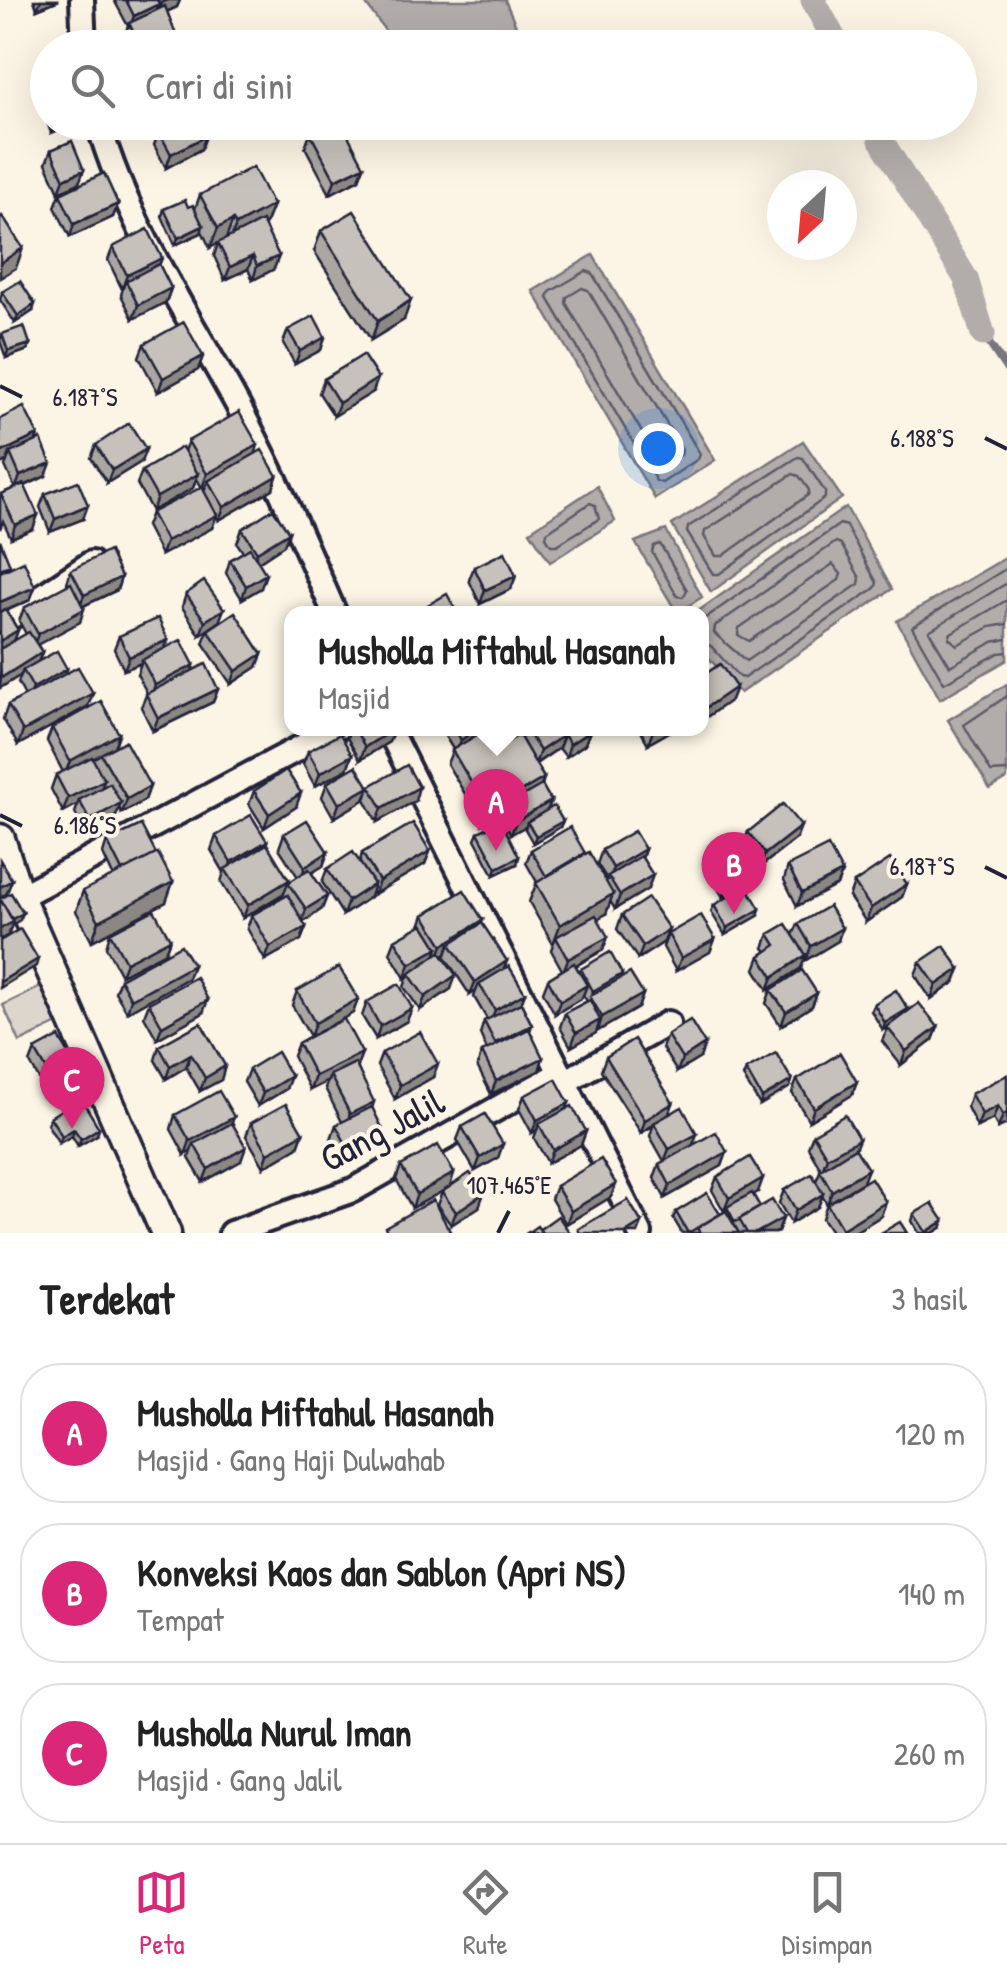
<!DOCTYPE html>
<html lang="id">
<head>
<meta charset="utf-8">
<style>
  :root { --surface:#fff; --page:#f6f6f6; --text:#222; --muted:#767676; --line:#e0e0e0; --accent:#db2777 }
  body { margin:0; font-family:"Patrick Hand",sans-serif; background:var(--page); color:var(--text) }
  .compass { position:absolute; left:767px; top:170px; width:90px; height:90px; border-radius:50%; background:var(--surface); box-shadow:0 10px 40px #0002; rotate:206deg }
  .you { position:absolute; left:658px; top:448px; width:35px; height:35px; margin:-25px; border:8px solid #fff; border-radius:50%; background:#1a73e8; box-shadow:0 0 0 15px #1a73e833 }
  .badge { display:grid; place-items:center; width:65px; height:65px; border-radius:50%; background:var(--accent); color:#fff; font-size:32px; font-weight:700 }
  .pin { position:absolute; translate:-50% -82px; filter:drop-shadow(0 2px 5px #0008) }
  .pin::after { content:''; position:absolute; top:52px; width:35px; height:30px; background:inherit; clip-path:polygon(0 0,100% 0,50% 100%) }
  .popup { position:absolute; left:284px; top:606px; width:425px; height:130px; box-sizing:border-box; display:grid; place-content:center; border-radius:20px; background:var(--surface); filter:drop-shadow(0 2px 8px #0005); font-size:32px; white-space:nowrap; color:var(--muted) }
  .popup b { font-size:38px; color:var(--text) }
  .popup::after { content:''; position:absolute; left:50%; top:100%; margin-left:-20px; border:20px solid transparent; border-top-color:var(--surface) }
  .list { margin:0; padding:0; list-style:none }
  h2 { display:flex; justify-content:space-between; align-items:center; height:130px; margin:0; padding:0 40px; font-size:42px }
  h2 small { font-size:32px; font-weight:400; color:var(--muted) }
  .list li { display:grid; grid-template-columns:65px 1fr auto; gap:30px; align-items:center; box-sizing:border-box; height:140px; margin:0 20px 20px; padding:0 20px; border:2px solid var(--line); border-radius:40px }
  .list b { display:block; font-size:38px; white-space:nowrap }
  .list p { margin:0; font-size:32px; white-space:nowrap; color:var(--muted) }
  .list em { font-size:32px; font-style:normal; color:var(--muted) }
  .icon { flex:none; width:55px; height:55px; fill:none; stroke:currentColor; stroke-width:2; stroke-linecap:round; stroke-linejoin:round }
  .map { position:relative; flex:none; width:1007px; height:1233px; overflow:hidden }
  .search { position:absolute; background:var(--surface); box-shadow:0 10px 40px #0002; left:30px; right:30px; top:30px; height:110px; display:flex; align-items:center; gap:25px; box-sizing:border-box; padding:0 35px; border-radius:55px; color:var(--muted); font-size:38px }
  .sheet { height:610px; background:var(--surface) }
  nav { display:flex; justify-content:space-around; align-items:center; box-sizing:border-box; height:140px; border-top:2px solid var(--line); background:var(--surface); font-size:28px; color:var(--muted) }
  nav a { display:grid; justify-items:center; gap:5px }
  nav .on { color:var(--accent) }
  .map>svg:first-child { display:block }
  .green { fill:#dcd6cc; stroke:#7f7c84; stroke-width:2.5 }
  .water { fill:#b2adab; stroke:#78757e; stroke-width:2.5 }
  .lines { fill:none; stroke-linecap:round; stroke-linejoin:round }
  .shore { stroke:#5c5a68; stroke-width:2.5 }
  .stream { stroke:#78757e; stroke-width:8 }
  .canal { stroke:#b2adab; stroke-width:25 }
  .minor-casing { stroke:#22223b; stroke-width:30 }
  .tertiary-casing { stroke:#22223b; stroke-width:35 }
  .minor { stroke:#fcf5e5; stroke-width:22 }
  .tertiary { stroke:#fcf5e5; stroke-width:28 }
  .wall { fill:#aaa6a1; stroke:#22223b; stroke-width:2.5 }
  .shaded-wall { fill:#8b8783; stroke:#22223b; stroke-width:2.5 }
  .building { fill:#c6c1bb; stroke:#22223b; stroke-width:2.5 }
  .ticks { fill:none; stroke:#22223b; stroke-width:4 }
  .labels { text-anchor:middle; stroke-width:8; stroke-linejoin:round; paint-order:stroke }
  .street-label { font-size:38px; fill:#22223b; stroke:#fcf5e5 }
  .ticks-label { font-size:25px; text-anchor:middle; fill:#22223b; stroke:#fcf5e5; stroke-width:8; stroke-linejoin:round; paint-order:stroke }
</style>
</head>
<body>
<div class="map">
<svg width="1007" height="1233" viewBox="0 0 1007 1233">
  <rect width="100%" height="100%" fill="#fcf5e5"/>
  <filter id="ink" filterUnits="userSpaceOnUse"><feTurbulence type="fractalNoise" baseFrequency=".01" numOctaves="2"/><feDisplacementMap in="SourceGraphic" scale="20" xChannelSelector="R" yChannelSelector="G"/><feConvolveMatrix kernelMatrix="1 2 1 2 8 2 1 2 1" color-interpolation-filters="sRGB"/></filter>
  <g filter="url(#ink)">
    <path class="green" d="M 59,978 L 77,1015 L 20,1042 L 3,1005 Z"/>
    <path class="water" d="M 363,0 L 505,0 L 525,47 L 397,47 Z
      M 593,255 L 715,460 L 655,499 L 533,291 Z
      M 803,441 L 842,498 L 711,592 L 672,525 Z
      M 597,486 L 615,521 L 550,562 L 530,531 Z
      M 846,507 L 892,589 L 740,693 L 701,649 L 701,614 L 694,614 Z
      M 666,530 L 702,597 L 677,613 L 635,542 Z
      M 1007,557 L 1007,660 L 940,699 L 897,621 Z
      M 1007,684 L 1007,779 L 990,789 L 948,720 Z"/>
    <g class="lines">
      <path class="shore" d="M 586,271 L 592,273 L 700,454 L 698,459 L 662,483 L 656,481 L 548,298 L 550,292 Z
        M 582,288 L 588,290 L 682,450 L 681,455 L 666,465 L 660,463 L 566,303 L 567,297 Z
        M 798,457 L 803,458 L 825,492 L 825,498 L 719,574 L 713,574 L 687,532 L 688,527 Z
        M 793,474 L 799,476 L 809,490 L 808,495 L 723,556 L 716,556 L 704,536 L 705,531 Z
        M 590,503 L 595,505 L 599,519 L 557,545 L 551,545 L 546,537 L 547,532 Z
        M 836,542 L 841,544 L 860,578 L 859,584 L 746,661 L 714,633 L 715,626 Z
        M 660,544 L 687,590 L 683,597 L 677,596 L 652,552 L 654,546 Z
        M 833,564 L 841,574 L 839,580 L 749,641 L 738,635 L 739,628 Z
        M 1007,568 L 912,627 L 944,683 L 999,653 L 1007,652
        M 1007,583 L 929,631 L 950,666 L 993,642 L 1007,639
        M 1007,600 L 951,633 L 949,638 L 957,645 L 990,627 L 1007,624
        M 701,621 L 840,524 L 846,526 L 877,583 L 875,588 L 744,678 L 739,677 L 711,646 L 701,644
        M 1007,696 L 964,725 L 991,772 L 1007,771"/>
      <path class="stream" d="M 983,334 L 1007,370"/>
      <path class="canal" d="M 813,0 L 839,48
        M 876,122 L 881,140 L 966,279 L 983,334"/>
      <g class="minor-casing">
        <path id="minor" d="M 82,0 L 84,48
          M 98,122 C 126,217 174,293 222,377 C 266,453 300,534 335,614
          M 0,621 L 11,617 L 91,563
          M 388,728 L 640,1233
          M 19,897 L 337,728
          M 563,1083 L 668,1023
          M 231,1233 L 353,1190 L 558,1074"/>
      </g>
      <g class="tertiary-casing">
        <path id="tertiary" d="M 0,839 L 19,897 L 166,1233"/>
      </g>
      <use href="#minor" class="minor"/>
      <use href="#tertiary" class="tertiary"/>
    </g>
    <path class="wall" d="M 34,0 L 59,0 L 37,9 Z
      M 114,0 L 180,0 L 177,7 L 167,12 L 181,48 L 130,48 L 124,36 L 128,26 Z
      M 48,98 L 48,122 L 79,122 L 51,133 L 43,111 Z
      M 143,122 L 165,122 L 148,132 Z
      M 159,132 L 206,136 L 201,149 L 166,168 L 154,145 Z
      M 310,133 L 364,166 L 359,179 L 330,194 L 305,147 Z
      M 51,150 L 79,183 L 59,192 L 46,163 Z
      M 60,194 L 118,204 L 113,217 L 70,237 L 55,207 Z
      M 200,195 L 265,225 L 264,226 L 274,269 L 253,280 L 248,269 L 225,280 L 214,256 L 218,243 L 210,248 L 202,231 L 201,233 L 175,245 L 162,216 L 164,209 L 188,207 L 195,209 Z
      M 321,231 L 404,320 L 371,340 L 314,251 Z
      M 113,247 L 159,265 L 171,288 L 166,302 L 133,319 L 121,295 L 123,288 L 122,289 L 108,260 Z
      M 2,292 L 33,311 L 15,323 L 0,300 Z
      M 288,330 L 325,337 L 321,350 L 295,364 L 283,343 Z
      M 2,334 L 30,344 L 28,350 L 6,358 L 0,341 Z
      M 144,344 L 203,356 L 198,370 L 158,392 L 139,357 Z
      M 324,379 L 373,392 L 334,416 L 319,393 Z
      M 0,419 L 38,435 L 36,442 L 46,476 L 25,486 L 33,529 L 11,538 L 3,521 L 0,529 L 0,497 L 1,494 L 15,488 L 5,466 L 7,461 Z
      M 188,441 L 255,453 L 277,476 L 273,489 L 219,520 L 216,516 L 212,528 L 161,555 L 146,526 L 151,513 L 204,491 L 206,486 L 202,488 L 196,477 L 193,488 L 152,511 L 137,484 L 142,471 L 184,451 Z
      M 96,445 L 141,462 L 107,483 L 91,458 Z
      M 45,494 L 83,519 L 50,532 L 40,507 Z
      M 242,529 L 289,532 L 284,545 L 258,562 L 261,588 L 242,599 L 226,573 L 230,560 L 243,552 L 237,543 Z
      M 0,540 L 9,568 L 35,587 L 30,600 L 6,611 L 18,630 L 14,641 L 26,634 L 19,621 L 24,608 L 68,585 L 67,583 L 71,570 L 121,577 L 117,590 L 83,606 L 80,622 L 37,644 L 42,652 L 39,661 L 66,674 L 93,693 L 88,706 L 18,745 L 3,719 L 8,705 L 25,696 L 18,683 L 21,675 L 0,688 Z
      M 474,567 L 511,589 L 480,604 L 469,580 Z
      M 186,594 L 224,609 L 200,635 L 182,607 Z
      M 208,630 L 262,654 L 257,667 L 231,684 L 203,643 Z
      M 119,636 L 164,649 L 194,665 L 192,671 L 218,689 L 213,702 L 153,731 L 141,707 L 147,693 L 137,674 L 141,663 L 124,670 L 114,649 Z
      M 52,728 L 119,734 L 115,746 L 150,786 L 145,800 L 122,813 L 119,808 L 116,816 L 85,833 L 75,813 L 78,804 L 63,812 L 51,789 L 56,775 L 63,772 L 47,741 Z
      M 350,728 L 394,728 L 389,742 L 360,760 L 347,738 Z
      M 442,728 L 492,728 L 486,732 L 497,748 L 521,738 L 524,728 L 588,728 L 590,731 L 585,744 L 566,757 L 559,748 L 536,764 L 544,778 L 542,785 L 551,801 L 548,810 L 560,827 L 533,843 L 525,829 L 526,826 L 511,834 L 502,818 L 505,812 L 483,824 L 447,764 L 453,749 L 441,730 Z
      M 639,728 L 676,728 L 648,744 Z
      M 308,751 L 352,755 L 347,769 L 315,786 L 303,764 Z
      M 327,783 L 369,787 L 364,800 L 334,818 L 322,797 Z
      M 370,786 L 415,801 L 377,822 L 365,799 Z
      M 254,791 L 296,807 L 264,828 L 249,804 Z
      M 478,832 L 517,864 L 494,875 L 475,839 Z
      M 748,832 L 796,839 L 760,867 L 743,845 Z
      M 284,834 L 328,852 L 323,866 L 311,873 L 327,896 L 322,909 L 303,922 L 306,927 L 301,940 L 265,960 L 247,928 L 252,915 L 283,896 L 288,883 L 298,877 L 279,848 Z
      M 216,836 L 267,841 L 266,845 L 289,880 L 284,893 L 243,918 L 221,882 L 224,872 L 211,850 Z
      M 107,841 L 156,854 L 166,902 L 92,941 L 76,911 L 83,891 L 113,876 L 103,854 Z
      M 645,849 L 642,858 L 648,889 L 615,909 L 610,901 L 606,914 L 598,918 L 603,950 L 576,966 L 579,972 L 581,969 L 621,979 L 643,994 L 638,1008 L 598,1031 L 597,1030 L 596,1033 L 571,1047 L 560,1027 L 565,1013 L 587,1001 L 583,995 L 582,998 L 555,1014 L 543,992 L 548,979 L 562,970 L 551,950 L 553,944 L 529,902 L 537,882 L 526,863 L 531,850 L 585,853 L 606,882 L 607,879 L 597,864 L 602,850 Z
      M 430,851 L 425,864 L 374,894 L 372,891 L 370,897 L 343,915 L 322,882 L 327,869 L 360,861 L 362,853 Z
      M 715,862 L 749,883 L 723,897 L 710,875 Z
      M 788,866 L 842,872 L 837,885 L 797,906 L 784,880 Z
      M 854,883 L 907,884 L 902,897 L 866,922 L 849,897 Z
      M 714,905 L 758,916 L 725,935 L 711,912 Z
      M 424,915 L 482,924 L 532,1025 L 530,1031 L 539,1071 L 491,1094 L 477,1066 L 482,1052 L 487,1050 L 480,1034 L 484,1021 L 487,1019 L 474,997 L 476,991 L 470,995 L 445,957 L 446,954 L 443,956 L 451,989 L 420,1010 L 404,987 L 408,976 L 405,978 L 390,953 L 395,940 L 420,926 Z
      M 622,915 L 669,929 L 664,942 L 638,959 L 617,929 Z
      M 798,924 L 838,941 L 806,960 L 805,958 L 801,968 L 768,990 L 755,969 L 760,956 L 767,951 L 764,948 L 769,934 L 793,935 Z
      M 110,933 L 170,939 L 165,952 L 121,975 L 106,947 Z
      M 668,934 L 715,939 L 710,952 L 676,971 L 663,947 Z
      M 920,962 L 955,982 L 931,999 L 915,975 Z
      M 188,978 L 127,1012 L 115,992 L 120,979 Z
      M 771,990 L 817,993 L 812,1006 L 781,1026 L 766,1003 Z
      M 297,991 L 358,999 L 353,1013 L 312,1035 L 357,1066 L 372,1108 L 382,1128 L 378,1142 L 342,1160 L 331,1139 L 336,1125 L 342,1122 L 325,1088 L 328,1081 L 310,1090 L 293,1056 L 298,1043 L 310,1036 L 292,1005 Z
      M 367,1002 L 407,1021 L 376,1039 L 362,1016 Z
      M 149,1003 L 203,1013 L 157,1039 L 144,1016 Z
      M 874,1004 L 908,1009 L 906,1013 L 938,1027 L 933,1040 L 901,1065 L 882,1041 L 889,1026 L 883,1030 L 871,1011 Z
      M 201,1023 L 225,1066 L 221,1080 L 200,1091 L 186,1067 L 166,1079 L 155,1060 L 159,1046 Z
      M 667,1035 L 700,1058 L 677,1072 L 662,1048 Z
      M 35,1050 L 67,1072 L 43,1086 L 30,1063 Z
      M 382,1053 L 433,1077 L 395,1099 L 377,1066 Z
      M 606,1057 L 673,1103 L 669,1115 L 693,1145 L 727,1152 L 722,1166 L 665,1198 L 654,1178 L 659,1164 L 664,1161 L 650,1136 L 653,1126 L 641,1133 L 601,1070 Z
      M 249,1069 L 286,1089 L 258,1106 L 244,1082 Z
      M 746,1070 L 792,1080 L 790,1087 L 760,1105 L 743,1077 Z
      M 1007,1075 L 1007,1124 L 998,1128 L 993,1119 L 977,1127 L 967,1107 L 971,1094 Z
      M 797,1080 L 857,1082 L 852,1095 L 809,1121 L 792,1093 Z
      M 524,1096 L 566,1110 L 586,1131 L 581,1145 L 548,1163 L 534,1138 L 537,1130 L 532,1133 L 519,1109 Z
      M 175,1115 L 234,1117 L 231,1124 L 241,1161 L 203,1182 L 189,1158 L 191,1151 L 185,1155 L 171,1129 Z
      M 50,1117 L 97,1135 L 78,1146 L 72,1136 L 59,1143 L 47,1124 Z
      M 251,1123 L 303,1133 L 298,1147 L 264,1167 L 246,1136 Z
      M 462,1127 L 498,1158 L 475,1171 L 457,1140 Z
      M 813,1134 L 859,1139 L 827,1204 L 822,1196 L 818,1207 L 791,1223 L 779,1203 L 784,1190 L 816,1181 L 821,1169 L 808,1147 Z
      M 401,1166 L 450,1186 L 479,1207 L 451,1225 L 437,1205 L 442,1192 L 446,1189 L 412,1208 L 396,1179 Z
      M 717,1177 L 758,1192 L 753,1194 L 760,1207 L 783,1218 L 778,1232 L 775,1233 L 682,1233 L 673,1218 L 676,1212 L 720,1214 L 725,1212 L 726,1210 L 724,1211 L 712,1190 Z
      M 616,1184 L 611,1197 L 566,1224 L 551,1199 L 556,1186 Z
      M 827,1204 L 881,1216 L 853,1233 L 832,1233 L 822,1218 Z
      M 914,1214 L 941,1228 L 933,1233 L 919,1233 L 912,1221 Z"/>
    <path class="shaded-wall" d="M 41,0 L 59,0 L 37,9 Z
      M 168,0 L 180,0 L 177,7 L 157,16 L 162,3 Z
      M 159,4 L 154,17 L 130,26 L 134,16 Z
      M 55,122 L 79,122 L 51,133 Z
      M 151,122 L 165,122 L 148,132 Z
      M 206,136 L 201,149 L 166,168 L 171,154 Z
      M 364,166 L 359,179 L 330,194 L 335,180 Z
      M 84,170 L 79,183 L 59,192 L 64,179 Z
      M 118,204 L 113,217 L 70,237 L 74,224 Z
      M 273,205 L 265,225 L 229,244 L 236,225 Z
      M 233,220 L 226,239 L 210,248 L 218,228 Z
      M 203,226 L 201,233 L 175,245 L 178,238 Z
      M 23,248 L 16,268 L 0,278 L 0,263 Z
      M 253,256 L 248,269 L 225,280 L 230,267 Z
      M 279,256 L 274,269 L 253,280 L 257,266 Z
      M 162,258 L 157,271 L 126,281 L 122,289 L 127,275 Z
      M 171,288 L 166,302 L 133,319 L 138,305 Z
      M 411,300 L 404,320 L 371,340 L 378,321 Z
      M 35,304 L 33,311 L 15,323 L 18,316 Z
      M 325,337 L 321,350 L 295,364 L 300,351 Z
      M 30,344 L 28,350 L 6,358 L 8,351 Z
      M 203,356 L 198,370 L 158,392 L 163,378 Z
      M 378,378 L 373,392 L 334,416 L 339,403 Z
      M 38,435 L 33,448 L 10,453 L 7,461 L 0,464 L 0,453 Z
      M 258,445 L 254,459 L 208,481 L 206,486 L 202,488 L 207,474 Z
      M 146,449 L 141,462 L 107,483 L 112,470 Z
      M 51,463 L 46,476 L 15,490 L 20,476 Z
      M 198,474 L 193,488 L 152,511 L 157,497 Z
      M 277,476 L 273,489 L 219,520 L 224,507 Z
      M 88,505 L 83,519 L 50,532 L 55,519 Z
      M 38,515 L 33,529 L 11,538 L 15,525 Z
      M 217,515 L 212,528 L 161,555 L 166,541 Z
      M 289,532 L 284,545 L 252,566 L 257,552 Z
      M 266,574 L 261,588 L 242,599 L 246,586 Z
      M 516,576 L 511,589 L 480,604 L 485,590 Z
      M 121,577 L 117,590 L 79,608 L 84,595 Z
      M 35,587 L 30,600 L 0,613 L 0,602 Z
      M 84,609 L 80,622 L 33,647 L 38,634 Z
      M 224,609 L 219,622 L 200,635 L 205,621 Z
      M 18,630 L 13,644 L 0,652 L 0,641 Z
      M 168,640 L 163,653 L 142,660 L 141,663 L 124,670 L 129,657 Z
      M 42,652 L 37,665 L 23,670 L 21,675 L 0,688 L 1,678 Z
      M 262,654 L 257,667 L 231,684 L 236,671 Z
      M 194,665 L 189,679 L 150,699 L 155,685 Z
      M 67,669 L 62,683 L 28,701 L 33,688 Z
      M 736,687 L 731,700 L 701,721 L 701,711 Z
      M 218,689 L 213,702 L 153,731 L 158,718 Z
      M 93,693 L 88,706 L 18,745 L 23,731 Z
      M 478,728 L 483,728 L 479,738 L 456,753 L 461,740 Z
      M 657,728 L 676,728 L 648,744 L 653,731 Z
      M 394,729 L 389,742 L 360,760 L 365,747 Z
      M 590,731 L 585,744 L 566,757 L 570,744 Z
      M 119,734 L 114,747 L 65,774 L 70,761 Z
      M 564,735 L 559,748 L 535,764 L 540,751 Z
      M 352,755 L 347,769 L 315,786 L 320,773 Z
      M 544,778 L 539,792 L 507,805 L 505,812 L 483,824 L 488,811 Z
      M 104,780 L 100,793 L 79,800 L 78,804 L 63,812 L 68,798 Z
      M 150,786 L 145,800 L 122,813 L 127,799 Z
      M 369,787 L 364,800 L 334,818 L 339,804 Z
      M 419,787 L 415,801 L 377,822 L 382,808 Z
      M 301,793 L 296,807 L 264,828 L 269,814 Z
      M 551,801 L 546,814 L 527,822 L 526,826 L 511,834 L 516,821 Z
      M 121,803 L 116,816 L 85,833 L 90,820 Z
      M 563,821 L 560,827 L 533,843 L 536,836 Z
      M 801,826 L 796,839 L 760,867 L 765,854 Z
      M 267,841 L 262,855 L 228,872 L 231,862 Z
      M 645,849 L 640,863 L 610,879 L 613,868 Z
      M 430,851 L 425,864 L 374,894 L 379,881 Z
      M 328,852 L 323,866 L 300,880 L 305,867 Z
      M 519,857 L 517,864 L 494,875 L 497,868 Z
      M 754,869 L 749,883 L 723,897 L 728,884 Z
      M 842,872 L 837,885 L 797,906 L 802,893 Z
      M 653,875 L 648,889 L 615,909 L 620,895 Z
      M 12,880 L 7,893 L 0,898 L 0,887 Z
      M 289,880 L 284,893 L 243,918 L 248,905 Z
      M 173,882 L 166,902 L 92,941 L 99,921 Z
      M 374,884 L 370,897 L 343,915 L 348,901 Z
      M 907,884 L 902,897 L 866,922 L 871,908 Z
      M 613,894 L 606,914 L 558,941 L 556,937 L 553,944 L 560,925 Z
      M 327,896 L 322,909 L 302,923 L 306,909 Z
      M 760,909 L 758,916 L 725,935 L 727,928 Z
      M 23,913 L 20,920 L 12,925 L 8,935 L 0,940 L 0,929 L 9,921 Z
      M 483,920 L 478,934 L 450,944 L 446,954 L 438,959 L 443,945 Z
      M 306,927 L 301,940 L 265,960 L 270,947 Z
      M 842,928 L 838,941 L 806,960 L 811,946 Z
      M 669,929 L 664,942 L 638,959 L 643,946 Z
      M 608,937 L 603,950 L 563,972 L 568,959 Z
      M 170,939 L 165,952 L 121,975 L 126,962 Z
      M 715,939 L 710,952 L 676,971 L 681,958 Z
      M 438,948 L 433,962 L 405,978 L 410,964 Z
      M 806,955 L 801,968 L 768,990 L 773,977 Z
      M 38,959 L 36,966 L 0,988 L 0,982 Z
      M 507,961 L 502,974 L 479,984 L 476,991 L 470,995 L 475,982 Z
      M 193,965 L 188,978 L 127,1012 L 131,999 Z
      M 960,969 L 955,982 L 931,999 L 936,985 Z
      M 622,974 L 618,987 L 591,998 L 593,991 Z
      M 456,975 L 451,989 L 420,1010 L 425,997 Z
      M 587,985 L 582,998 L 555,1014 L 560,1001 Z
      M 525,993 L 520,1006 L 490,1023 L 495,1010 Z
      M 817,993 L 812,1006 L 781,1026 L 786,1012 Z
      M 643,994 L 638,1008 L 598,1031 L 602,1017 Z
      M 358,999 L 353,1013 L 310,1037 L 315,1023 Z
      M 208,1000 L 203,1013 L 157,1039 L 162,1026 Z
      M 412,1008 L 407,1021 L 376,1039 L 380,1026 Z
      M 908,1009 L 905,1016 L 883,1030 L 885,1023 Z
      M 600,1020 L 596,1033 L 571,1047 L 576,1033 Z
      M 938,1027 L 933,1040 L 901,1065 L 906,1051 Z
      M 705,1044 L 700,1058 L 677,1072 L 682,1059 Z
      M 362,1053 L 357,1066 L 330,1075 L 328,1081 L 310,1090 L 315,1076 Z
      M 191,1054 L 186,1067 L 166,1079 L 170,1066 Z
      M 543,1058 L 539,1071 L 491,1094 L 496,1081 Z
      M 72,1059 L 67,1072 L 43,1086 L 48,1072 Z
      M 438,1064 L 433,1077 L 395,1099 L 400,1085 Z
      M 225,1066 L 221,1080 L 200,1091 L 205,1078 Z
      M 291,1076 L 286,1089 L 258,1106 L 263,1093 Z
      M 792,1080 L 790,1087 L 760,1105 L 762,1098 Z
      M 857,1082 L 852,1095 L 809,1121 L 814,1108 Z
      M 374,1102 L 370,1115 L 345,1127 L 350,1114 Z
      M 569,1103 L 564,1116 L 539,1124 L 537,1130 L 532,1133 L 537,1120 Z
      M 673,1103 L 668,1116 L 654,1123 L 653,1125 L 641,1133 L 645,1120 Z
      M 998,1106 L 993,1119 L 977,1127 L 982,1114 Z
      M 1007,1113 L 1007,1124 L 998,1128 L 1003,1115 Z
      M 234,1117 L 229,1130 L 194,1144 L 191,1151 L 185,1155 L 190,1141 Z
      M 99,1128 L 97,1135 L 78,1146 L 81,1139 Z
      M 382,1128 L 378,1142 L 342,1160 L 347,1146 Z
      M 74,1129 L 72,1136 L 59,1143 L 62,1136 Z
      M 586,1131 L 581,1145 L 548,1163 L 553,1150 Z
      M 303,1133 L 298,1147 L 264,1167 L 268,1153 Z
      M 697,1134 L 692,1147 L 664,1162 L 669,1149 Z
      M 859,1139 L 854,1152 L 822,1170 L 827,1157 Z
      M 503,1144 L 498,1158 L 475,1171 L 480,1158 Z
      M 246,1147 L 241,1161 L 203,1182 L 208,1169 Z
      M 727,1152 L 722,1166 L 665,1198 L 670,1185 Z
      M 868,1169 L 863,1182 L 827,1204 L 832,1191 Z
      M 454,1173 L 450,1187 L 412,1208 L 417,1194 Z
      M 763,1178 L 758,1192 L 728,1209 L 727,1207 L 724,1211 L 729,1198 Z
      M 616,1184 L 611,1197 L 566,1224 L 571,1211 Z
      M 484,1193 L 479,1207 L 451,1225 L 456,1212 Z
      M 823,1194 L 818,1207 L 791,1223 L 796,1210 Z
      M 886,1202 L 881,1216 L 853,1233 L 841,1233 L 842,1229 Z
      M 783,1218 L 778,1232 L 775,1233 L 756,1233 Z
      M 944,1221 L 941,1228 L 933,1233 L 925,1233 Z
      M 642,1223 L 638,1233 L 625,1233 Z"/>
    <path class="building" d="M 126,0 L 157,0 L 159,4 L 134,16 Z
      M 165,6 L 181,48 L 141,48 L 129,23 Z
      M 176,122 L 199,122 L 206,136 L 171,154 L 159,132 Z
      M 331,122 L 341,122 L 364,166 L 335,180 L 310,133 Z
      M 72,141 L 84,170 L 64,179 L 51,150 Z
      M 253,167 L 273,205 L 236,225 L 233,220 L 218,228 L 200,195 Z
      M 104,173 L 118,204 L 74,224 L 60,194 Z
      M 185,200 L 188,207 L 193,205 L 203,226 L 178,238 L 164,209 Z
      M 354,211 L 411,300 L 378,321 L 321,231 Z
      M 2,216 L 23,248 L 0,263 L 0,218 Z
      M 262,221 L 279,256 L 257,266 L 253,256 L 230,267 L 218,243 Z
      M 148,229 L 162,258 L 127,275 L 113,247 Z
      M 159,264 L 171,288 L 138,305 L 126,281 Z
      M 20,281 L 35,304 L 18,316 L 2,292 Z
      M 314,316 L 325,337 L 300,351 L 288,330 Z
      M 184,322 L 203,356 L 163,378 L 144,344 Z
      M 24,326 L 30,344 L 8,351 L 2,334 Z
      M 363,355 L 378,378 L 339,403 L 324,379 Z
      M 24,407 L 38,435 L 0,453 L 0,419 Z
      M 239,412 L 258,445 L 207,474 L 188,441 Z
      M 129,423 L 146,449 L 112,470 L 96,445 Z
      M 41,439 L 51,463 L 20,476 L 10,453 Z
      M 182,447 L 198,474 L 157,497 L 142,471 Z
      M 262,450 L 277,476 L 224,507 L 208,481 Z
      M 78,481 L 88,505 L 55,519 L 45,494 Z
      M 24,484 L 38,515 L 15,525 L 1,494 Z
      M 202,487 L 217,515 L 166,541 L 151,513 Z
      M 273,509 L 289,532 L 257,552 L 242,529 Z
      M 0,540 L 10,565 L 0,569 Z
      M 250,548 L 266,574 L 246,586 L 230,560 Z
      M 109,551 L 121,577 L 84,595 L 71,570 Z
      M 505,552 L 516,576 L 485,590 L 474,567 Z
      M 24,561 L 35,587 L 0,602 L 0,572 Z
      M 204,581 L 224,609 L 205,621 L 186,594 Z
      M 71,583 L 84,609 L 38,634 L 24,608 Z
      M 447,594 L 458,614 L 412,614 Z
      M 5,609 L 18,630 L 0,641 L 0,612 Z
      M 235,612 L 262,654 L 236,671 L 208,630 Z
      M 158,618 L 168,640 L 129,657 L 119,636 Z
      M 29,632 L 42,652 L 1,678 L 0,649 Z
      M 181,640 L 194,665 L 155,685 L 142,660 Z
      M 57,651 L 67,669 L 33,688 L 23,670 Z
      M 206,664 L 218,689 L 158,718 L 146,694 Z
      M 720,664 L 736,687 L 701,711 L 701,677 Z
      M 78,667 L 93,693 L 23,731 L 8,705 Z
      M 101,701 L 119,734 L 70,761 L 52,728 Z
      M 354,728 L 394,728 L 394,729 L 365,747 Z
      M 454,728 L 478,728 L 461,740 Z
      M 525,728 L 588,728 L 590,731 L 570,744 L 564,735 L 540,751 Z
      M 485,730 L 497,748 L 519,735 L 544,778 L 488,811 L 452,750 Z
      M 340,734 L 352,755 L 320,773 L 308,751 Z
      M 125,741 L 150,786 L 127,799 L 101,754 Z
      M 92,757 L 104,780 L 68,798 L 56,775 Z
      M 407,765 L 419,787 L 382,808 L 370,786 Z
      M 356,766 L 369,787 L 339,804 L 327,783 Z
      M 286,770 L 301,793 L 269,814 L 254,791 Z
      M 110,783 L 121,803 L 90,820 L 79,800 Z
      M 542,785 L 551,801 L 516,821 L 507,805 Z
      M 783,804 L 801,826 L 765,854 L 748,832 Z
      M 554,806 L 563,821 L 536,836 L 527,822 Z
      M 251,815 L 267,841 L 231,862 L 216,836 Z
      M 307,820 L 328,852 L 305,867 L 284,834 Z
      M 501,821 L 519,857 L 497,868 L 478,832 Z
      M 413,823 L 430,851 L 379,881 L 362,853 Z
      M 141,825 L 156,854 L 122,871 L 107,841 Z
      M 570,827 L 585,853 L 546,876 L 531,850 Z
      M 634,831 L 645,849 L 613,868 L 602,850 Z
      M 267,844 L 289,880 L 248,905 L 225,869 Z
      M 828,846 L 842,872 L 802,893 L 788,866 Z
      M 741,848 L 754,869 L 728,884 L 715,862 Z
      M 353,852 L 374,884 L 348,901 L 327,869 Z
      M 589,852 L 613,894 L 560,925 L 536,883 Z
      M 158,853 L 173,882 L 99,921 L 83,891 Z
      M 641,856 L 653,875 L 620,895 L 608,876 Z
      M 890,859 L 907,884 L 871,908 L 854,883 Z
      M 0,860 L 12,880 L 0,887 Z
      M 309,869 L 327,896 L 306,909 L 288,883 Z
      M 747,886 L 760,909 L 727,928 L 714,905 Z
      M 464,890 L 483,920 L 443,945 L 424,915 Z
      M 11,893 L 23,913 L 12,919 L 0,899 Z
      M 288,895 L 306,927 L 270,947 L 252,915 Z
      M 0,898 L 13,922 L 0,929 Z
      M 648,898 L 669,929 L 643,946 L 622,915 Z
      M 829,906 L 842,928 L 811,946 L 798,924 Z
      M 154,910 L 170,939 L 126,962 L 110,933 Z
      M 596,915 L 608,937 L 568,959 L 556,937 Z
      M 701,915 L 715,939 L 681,958 L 668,934 Z
      M 482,923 L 507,961 L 475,982 L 450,944 Z
      M 423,924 L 438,948 L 410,964 L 395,940 Z
      M 786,924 L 806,955 L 773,977 L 760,956 L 776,945 L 769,934 Z
      M 20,929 L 38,959 L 0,982 L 0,941 Z
      M 181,945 L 193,965 L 131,999 L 120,979 Z
      M 944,946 L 960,969 L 936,985 L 920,962 Z
      M 440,952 L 456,975 L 425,997 L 409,974 Z
      M 610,952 L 622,974 L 593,991 L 581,969 Z
      M 574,963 L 587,985 L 560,1001 L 548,979 Z
      M 509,966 L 525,993 L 495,1010 L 479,984 Z
      M 339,967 L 358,999 L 315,1023 L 297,991 Z
      M 802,970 L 817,993 L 786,1012 L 771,990 Z
      M 630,973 L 643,994 L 602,1017 L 590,996 Z
      M 196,977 L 208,1000 L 162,1026 L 149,1003 Z
      M 399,984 L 412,1008 L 380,1026 L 367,1002 Z
      M 896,990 L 908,1009 L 885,1023 L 874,1004 Z
      M 590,1000 L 600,1020 L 576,1033 L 565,1013 Z
      M 521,1003 L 532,1025 L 495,1043 L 484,1021 Z
      M 919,1003 L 938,1027 L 906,1051 L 887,1027 Z
      M 344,1019 L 362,1053 L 315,1076 L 298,1043 Z
      M 690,1020 L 705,1044 L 682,1059 L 667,1035 Z
      M 201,1023 L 225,1066 L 205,1078 L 191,1054 L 170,1066 L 159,1046 Z
      M 529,1029 L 543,1058 L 496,1081 L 482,1052 Z
      M 420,1032 L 438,1064 L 400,1085 L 382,1053 Z
      M 59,1037 L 72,1059 L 48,1072 L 35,1050 Z
      M 634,1039 L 673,1103 L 645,1120 L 606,1057 Z
      M 277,1052 L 291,1076 L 263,1093 L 249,1069 Z
      M 776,1053 L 792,1080 L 762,1098 L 746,1070 Z
      M 840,1053 L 857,1082 L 814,1108 L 797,1080 Z
      M 355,1063 L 374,1102 L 350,1114 L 330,1075 Z
      M 1007,1075 L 1007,1113 L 1003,1115 L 998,1106 L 982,1114 L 971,1094 Z
      M 556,1079 L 569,1103 L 537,1120 L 524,1096 Z
      M 219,1091 L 234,1117 L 190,1141 L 175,1115 Z
      M 81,1098 L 99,1128 L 81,1139 L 74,1129 L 62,1136 L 50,1117 Z
      M 286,1104 L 303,1133 L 268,1153 L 251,1123 Z
      M 572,1106 L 586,1131 L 553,1150 L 539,1124 Z
      M 372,1107 L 382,1128 L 347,1146 L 336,1125 Z
      M 682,1107 L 697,1134 L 669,1149 L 654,1123 Z
      M 485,1114 L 503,1144 L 480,1158 L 462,1127 Z
      M 845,1115 L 859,1139 L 827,1157 L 813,1134 Z
      M 232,1123 L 246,1147 L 208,1169 L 194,1144 Z
      M 716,1132 L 727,1152 L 670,1185 L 659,1164 Z
      M 438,1145 L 454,1173 L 417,1194 L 401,1166 Z
      M 855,1148 L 868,1169 L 832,1191 L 820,1170 Z
      M 750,1157 L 763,1178 L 729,1198 L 717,1177 Z
      M 601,1159 L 616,1184 L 571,1211 L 556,1186 Z
      M 470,1173 L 484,1193 L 456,1212 L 442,1192 Z
      M 812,1174 L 823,1194 L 796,1210 L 784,1190 Z
      M 871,1178 L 886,1202 L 842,1229 L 827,1204 Z
      M 707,1193 L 720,1214 L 688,1233 L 676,1212 Z
      M 752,1193 L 760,1207 L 735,1222 L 727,1207 Z
      M 433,1200 L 451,1233 L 388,1233 L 385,1227 Z
      M 628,1200 L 642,1223 L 625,1233 L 580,1233 L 578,1229 Z
      M 772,1200 L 783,1218 L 756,1233 L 747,1233 L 739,1219 Z
      M 932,1203 L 944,1221 L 926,1232 L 914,1214 Z
      M 726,1211 L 739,1233 L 700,1233 L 697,1228 Z
      M 558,1216 L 570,1233 L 542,1233 L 540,1229 Z
      M 900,1222 L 907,1233 L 881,1233 Z
      M 537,1226 L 542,1233 L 527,1233 Z"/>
  </g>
  <path class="ticks" d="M 0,386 L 22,397M 985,438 L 1007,449M 0,815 L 22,826M 985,867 L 1007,878M 498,1233 L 509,1211"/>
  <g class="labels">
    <g class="street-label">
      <text transform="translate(382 1130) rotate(-28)" y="13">Gang Jalil</text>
    </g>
  </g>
  <g class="ticks-label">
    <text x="85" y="406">6.187°S</text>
    <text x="922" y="447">6.188°S</text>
    <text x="85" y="834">6.186°S</text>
    <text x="922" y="875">6.187°S</text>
    <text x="509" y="1194">107.465°E</text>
  </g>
</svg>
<svg class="compass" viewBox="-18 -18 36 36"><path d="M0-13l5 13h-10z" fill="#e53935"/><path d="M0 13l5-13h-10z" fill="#767676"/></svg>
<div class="you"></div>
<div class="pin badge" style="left:496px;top:851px">A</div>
<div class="popup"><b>Musholla Miftahul Hasanah</b>Masjid</div>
<div class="pin badge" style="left:734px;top:914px">B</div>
<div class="pin badge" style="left:72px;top:1129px">C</div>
<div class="search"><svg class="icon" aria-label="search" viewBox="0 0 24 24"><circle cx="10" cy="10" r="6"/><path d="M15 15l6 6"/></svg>Cari di sini</div>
</div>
<section class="sheet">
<h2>Terdekat<small>3 hasil</small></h2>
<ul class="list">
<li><span class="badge">A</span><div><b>Musholla Miftahul Hasanah</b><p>Masjid · Gang Haji Dulwahab</p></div><em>120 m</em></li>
<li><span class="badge">B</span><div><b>Konveksi Kaos dan Sablon (Apri NS)</b><p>Tempat</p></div><em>140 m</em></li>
<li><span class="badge">C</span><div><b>Musholla Nurul Iman</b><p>Masjid · Gang Jalil</p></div><em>260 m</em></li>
</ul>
</section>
<nav>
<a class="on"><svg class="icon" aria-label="map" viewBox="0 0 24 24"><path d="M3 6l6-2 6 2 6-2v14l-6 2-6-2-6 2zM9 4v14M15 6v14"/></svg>Peta</a>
<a><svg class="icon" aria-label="directions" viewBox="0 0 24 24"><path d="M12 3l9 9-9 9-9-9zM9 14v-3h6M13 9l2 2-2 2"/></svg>Rute</a>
<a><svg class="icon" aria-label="saved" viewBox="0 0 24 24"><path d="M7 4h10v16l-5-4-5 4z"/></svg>Disimpan</a>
</nav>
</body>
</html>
